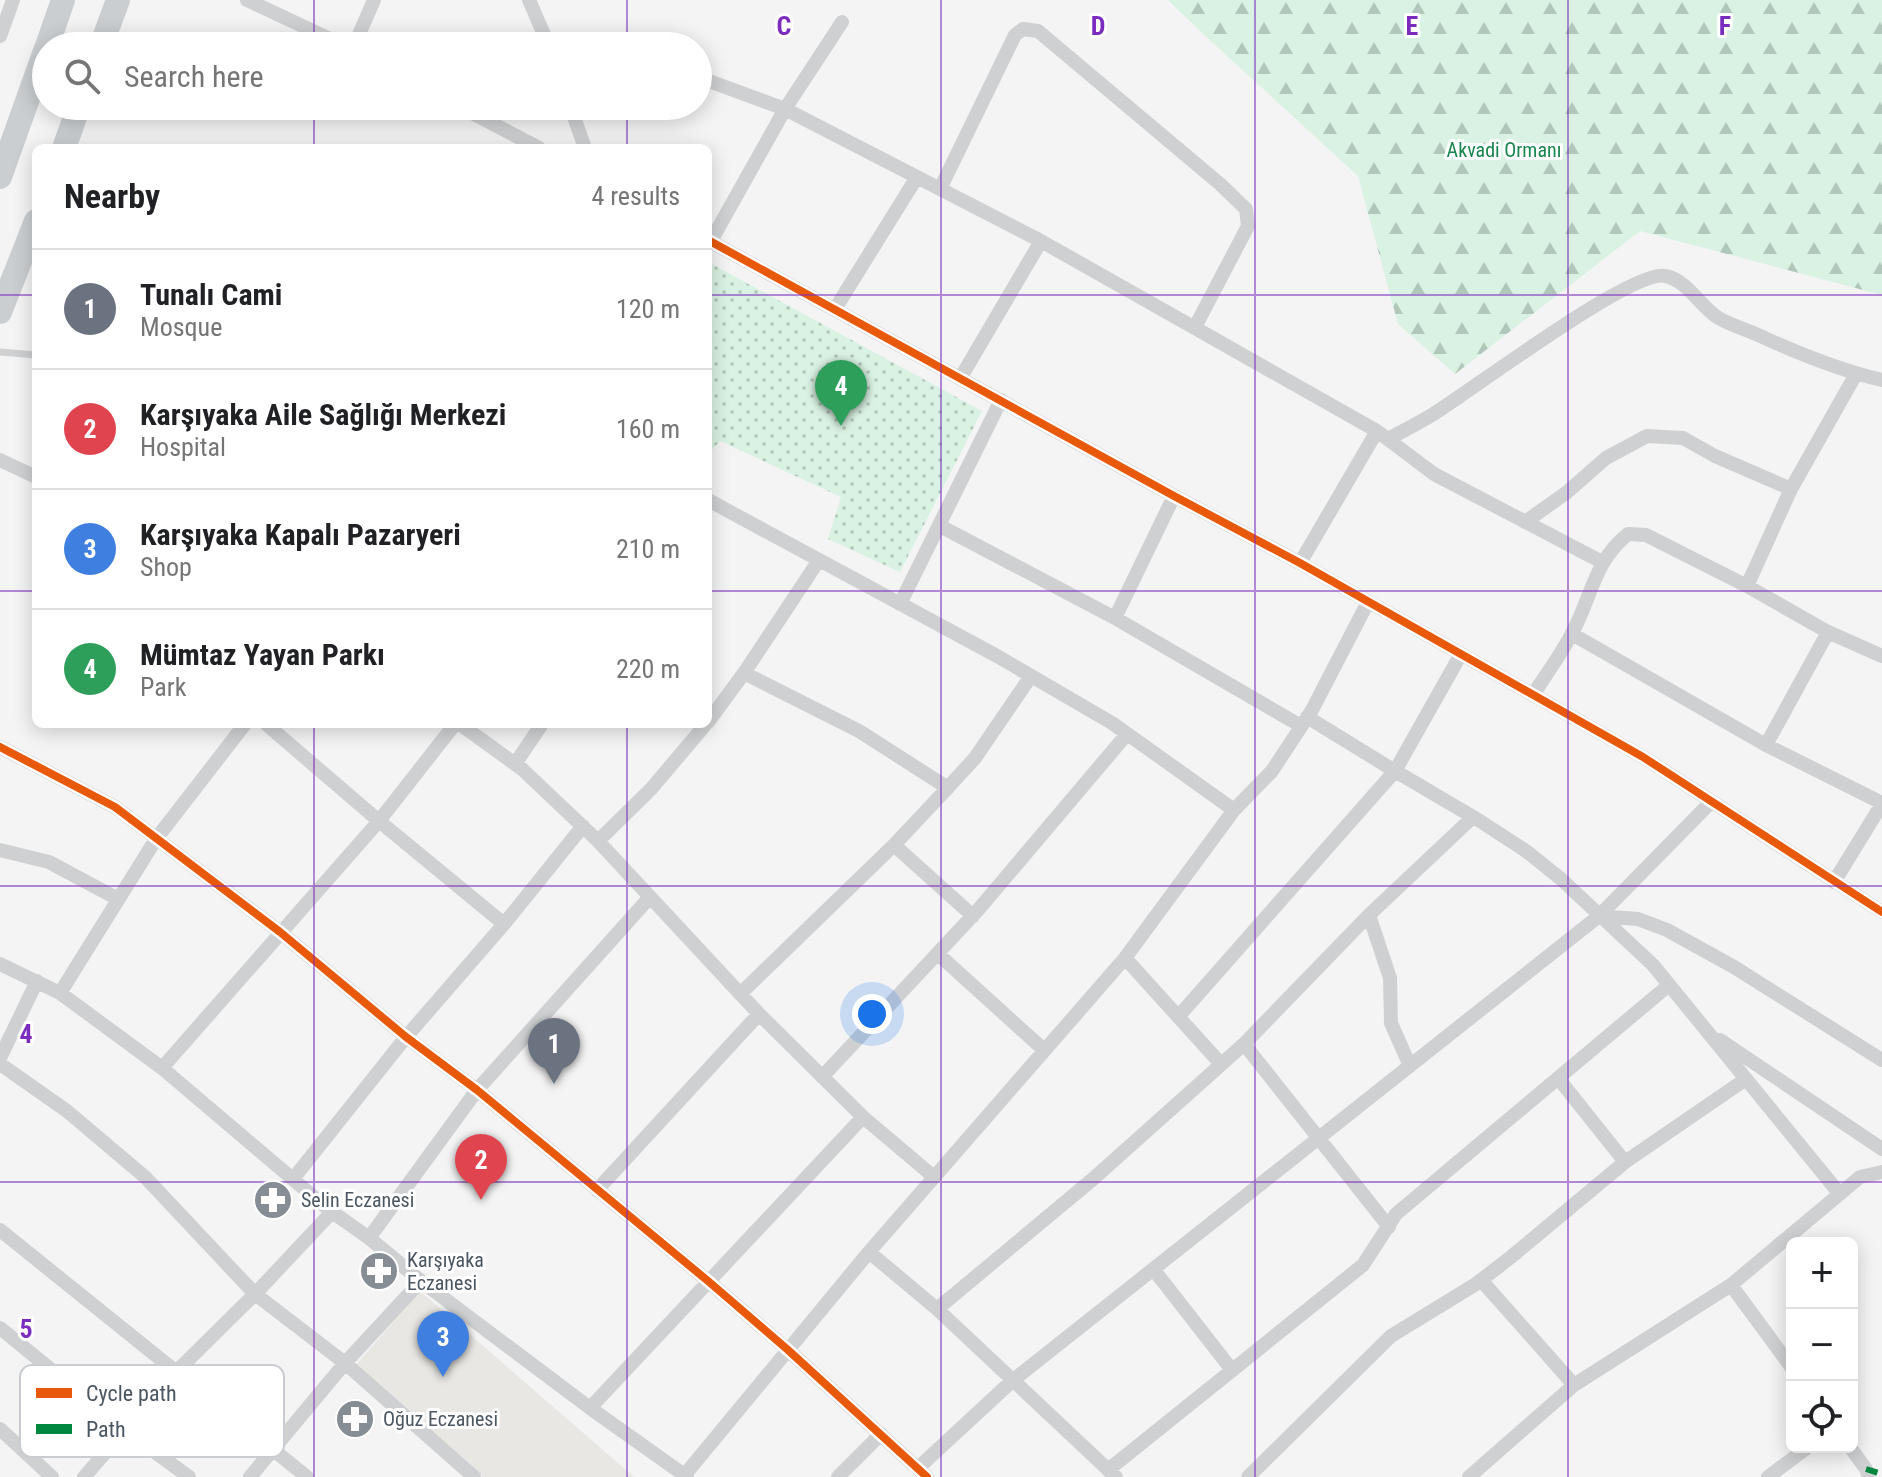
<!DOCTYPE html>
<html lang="en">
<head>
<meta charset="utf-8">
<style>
  :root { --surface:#fff; --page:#f2f2f2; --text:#202124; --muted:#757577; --line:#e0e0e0; --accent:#868d94 }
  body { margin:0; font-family:"Roboto Condensed",sans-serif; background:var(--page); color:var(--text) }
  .controls { position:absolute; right:24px; bottom:24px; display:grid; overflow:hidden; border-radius:12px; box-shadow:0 4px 20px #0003 }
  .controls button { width:72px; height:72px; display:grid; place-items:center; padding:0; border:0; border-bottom:2px solid var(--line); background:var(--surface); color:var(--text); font:40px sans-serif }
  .you { position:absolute; left:872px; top:1014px; width:28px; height:28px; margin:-20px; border:6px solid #fff; border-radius:50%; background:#1a73e8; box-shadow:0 0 0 12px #1a73e833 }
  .badge { display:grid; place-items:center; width:52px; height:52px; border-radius:50%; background:var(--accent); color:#fff; font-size:26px; font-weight:700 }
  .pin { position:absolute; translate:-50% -66px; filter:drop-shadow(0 2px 4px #0008) }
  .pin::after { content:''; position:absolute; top:42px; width:28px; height:24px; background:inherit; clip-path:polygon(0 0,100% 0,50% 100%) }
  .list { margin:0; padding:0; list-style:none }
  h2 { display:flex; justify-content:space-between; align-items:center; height:104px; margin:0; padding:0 32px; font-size:34px }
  h2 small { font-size:26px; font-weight:400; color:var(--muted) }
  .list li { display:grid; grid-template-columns:52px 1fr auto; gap:24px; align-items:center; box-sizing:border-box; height:120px; padding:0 32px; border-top:2px solid var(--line) }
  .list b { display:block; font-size:30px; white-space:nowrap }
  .list p { margin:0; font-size:26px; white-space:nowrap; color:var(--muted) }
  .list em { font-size:26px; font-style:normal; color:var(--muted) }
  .icon { flex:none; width:44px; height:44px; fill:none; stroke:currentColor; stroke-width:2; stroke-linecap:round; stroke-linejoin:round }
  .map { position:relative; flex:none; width:1882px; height:1477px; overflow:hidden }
  .search { position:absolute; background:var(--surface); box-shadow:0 4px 20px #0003; left:32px; top:32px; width:680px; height:88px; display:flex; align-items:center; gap:20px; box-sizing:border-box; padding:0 28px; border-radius:44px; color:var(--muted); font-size:30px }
  .panel { position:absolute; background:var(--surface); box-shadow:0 4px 20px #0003; left:32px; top:144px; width:680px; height:584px; border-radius:12px }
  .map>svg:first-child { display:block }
  .commercial { fill:#e8e7e3 }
  .forest { fill:url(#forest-firs) }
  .park { fill:url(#park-dots) }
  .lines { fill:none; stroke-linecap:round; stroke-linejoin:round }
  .lane { stroke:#ced0d2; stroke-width:7 }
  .street { stroke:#ced0d2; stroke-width:14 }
  .primary { stroke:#caced1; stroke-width:24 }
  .quiet { stroke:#00873e; stroke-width:6; stroke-dasharray:12 6; stroke-linecap:butt }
  .cycleway-casing { stroke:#fff; stroke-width:13 }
  .cycleway { stroke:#e8590c; stroke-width:8 }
  .grid { fill:none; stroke:#7b2cbf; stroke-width:2; stroke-opacity:0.55 }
  .labels { text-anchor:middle; stroke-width:6; stroke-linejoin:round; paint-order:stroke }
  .park-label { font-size:20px; fill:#17864f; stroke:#fff }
  .poi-label { font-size:20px; fill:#4a5661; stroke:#fff; text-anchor:start }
  .key { fill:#fff; stroke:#c9ccd0; stroke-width:2 }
  .key-label { font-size:22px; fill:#4a5661 }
  .grid-label { font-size:26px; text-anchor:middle; font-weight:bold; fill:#7b2cbf; stroke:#fff; stroke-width:6; stroke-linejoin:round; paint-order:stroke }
</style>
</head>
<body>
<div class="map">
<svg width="1882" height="1477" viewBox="0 0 1882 1477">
  <defs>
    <pattern id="forest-firs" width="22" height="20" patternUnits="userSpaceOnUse" patternTransform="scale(2)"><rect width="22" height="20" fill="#d9f2e3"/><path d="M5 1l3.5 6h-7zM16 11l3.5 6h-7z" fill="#b2c7bb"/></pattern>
    <pattern id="park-dots" width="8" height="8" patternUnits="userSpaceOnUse" patternTransform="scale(2)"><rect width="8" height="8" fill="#d9f2e3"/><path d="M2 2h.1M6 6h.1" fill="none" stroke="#b2c7bb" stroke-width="1.8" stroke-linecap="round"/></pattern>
  </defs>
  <rect width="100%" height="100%" fill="#f4f4f4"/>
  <path class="commercial" d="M 420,1291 L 634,1477 L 483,1477 L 355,1366 Z"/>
  <path class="forest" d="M 1168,0 L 1882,0 L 1882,295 L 1640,231 L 1455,374 L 1398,324 L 1358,176 L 1201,32 Z"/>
  <path class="park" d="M 708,262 L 982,411 L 900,572 L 828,539 L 841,497 L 720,441 L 708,454 Z"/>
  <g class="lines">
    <path class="lane" d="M 0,352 L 36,355"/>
    <path class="street" d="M 247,0 L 345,46
      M 529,0 L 549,46
      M 0,36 L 13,0
      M 354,46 L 374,0
      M 698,77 L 785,109 L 1041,241 L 1377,431 L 1434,474 L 1602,562
      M 459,106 L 539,148
      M 570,106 L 585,148
      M 940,189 L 1015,35 L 1023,29 L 1038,31 L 1220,184 L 1246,209 L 1248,226 L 1195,327
      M 708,240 L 1174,496 L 1300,563 L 1643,757 L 1882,912
      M 711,241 L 785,109 L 842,22
      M 835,309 L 917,177
      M 961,377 L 1041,241
      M 1388,439 C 1406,429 1424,421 1441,409 C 1476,387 1633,269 1665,276 C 1687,280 1699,305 1717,317 C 1728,324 1744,329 1756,334 C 1797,353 1838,370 1882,380
      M 0,460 L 36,477
      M 708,500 L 997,656 L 1112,723 L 1234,810
      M 1525,522 L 1566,493 L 1606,458 L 1647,436 L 1683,438 L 1715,456 L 1791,489
      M 940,526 L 1115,618 L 1301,726
      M 1300,563 L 1377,431
      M 1747,586 L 1791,489 L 1856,374
      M 900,604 L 1001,400
      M 1115,618 L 1174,496
      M 1572,634 L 1766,745 L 1882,803
      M 744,673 L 859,731 L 948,788
      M 1533,695 C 1545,676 1559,657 1570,637 C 1592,599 1592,563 1628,534 L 1646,535 L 1747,586 L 1828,632 L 1882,656
      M 1307,717 L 1395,771 L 1480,821 L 1526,851 L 1561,879 L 1653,965 L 1839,1193
      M 708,722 L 744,673 L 819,560
      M 266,724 L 379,821 L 504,924
      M 460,724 L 522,769 L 598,841 L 759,1014 L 863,1117 L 934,1177
      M 1766,745 L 1828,632
      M 0,747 L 115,807 L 280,932 L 406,1037 L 477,1090 L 708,1281 L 788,1350 L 927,1477
      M 515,764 L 542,724
      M 598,841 L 651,789 L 706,724
      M 894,845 L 973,916
      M 0,850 L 49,862 L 118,899
      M 1834,882 L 1882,804
      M 1369,915 L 1390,978 L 1391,1023 L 1410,1066
      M 1599,916 L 1638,919 L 1667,930 L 1734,967 L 1882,1060
      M 938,954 L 1044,1050
      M 1125,958 L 1221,1064
      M 0,964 L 60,993 L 162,1068 L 328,1209 L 369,1238 L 421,1281 L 590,1408 L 687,1477
      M 60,993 L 156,839 L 245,724
      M 740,994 L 894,845 L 941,795 L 975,758 L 1031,676
      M 1178,1017 L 1395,771 L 1461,654
      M 1720,1040 L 1882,1149
      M 1244,1044 L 1389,1227
      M 0,1058 L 37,981
      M 0,1064 L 67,1111 L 145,1177 L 255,1294 L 345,1363 L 474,1477
      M 162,1068 L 379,821 L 455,724
      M 822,1077 L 978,910 L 1127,734
      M 1558,1078 L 1625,1162
      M 293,1179 L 406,1037 L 504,924 L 583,826
      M 597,1190 L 759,1014
      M 0,1230 L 307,1477
      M 369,1238 L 477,1090 L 650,897
      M 869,1252 L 937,1309 L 1116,1477
      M 1154,1270 L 1232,1370
      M 1481,1280 L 1574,1385
      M 1731,1285 L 1792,1368
      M 937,1309 L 1093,1179 L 1244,1044 L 1369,915 L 1473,817
      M 0,1328 L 126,1431 L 189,1477
      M 590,1408 L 863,1117
      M 0,1429 L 52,1477
      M 1850,1447 L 1866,1469 L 1869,1477
      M 918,1468 L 1012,1381 L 1599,916 L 1711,802
      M 1108,1470 L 1363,1265 L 1396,1214 L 1669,985
      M 84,1477 L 176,1372 L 255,1294 L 332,1212
      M 250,1477 L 345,1363 L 421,1281
      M 683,1477 L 869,1252 L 1125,958 L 1234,810 L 1272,771 L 1312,710 L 1368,602
      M 838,1477 L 881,1434
      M 1248,1477 L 1391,1336 L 1476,1284 L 1511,1257 L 1625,1162 L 1746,1079
      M 1469,1477 L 1574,1385 L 1731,1285 L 1860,1177 L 1882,1172
      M 1768,1477 L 1808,1447"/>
    <path class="primary" d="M 47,46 L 63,0
      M 101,46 L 118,0
      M 64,148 L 79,106
      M 0,177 L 46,48
      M 0,312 L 36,221"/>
    <path class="quiet" d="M 1866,1469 L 1882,1474"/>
    <g class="cycleway-casing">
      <path id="cycleway" d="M 708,240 L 1174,496 L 1300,563 L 1643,757 L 1882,912
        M 0,747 L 115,807 L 280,932 L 406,1037 L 477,1090 L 708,1281 L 788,1350 L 927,1477"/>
    </g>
    <use href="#cycleway" class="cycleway"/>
  </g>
  <path class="grid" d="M 314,0 L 314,46M 627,0 L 627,46M 941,0 L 941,1477M 1255,0 L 1255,1477M 1568,0 L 1568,1477M 314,106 L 314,148M 627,106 L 627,148M 0,295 L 36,295M 708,295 L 1882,295M 0,591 L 36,591M 708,591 L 1882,591M 314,724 L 314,1477M 627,724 L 627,1477M 0,886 L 1882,886M 0,1182 L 1882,1182"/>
  <defs>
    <g id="pharmacy-disc" transform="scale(2)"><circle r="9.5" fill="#868d94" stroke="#fff"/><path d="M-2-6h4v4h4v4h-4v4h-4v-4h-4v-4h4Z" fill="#fff"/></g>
  </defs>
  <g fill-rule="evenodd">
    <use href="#pharmacy-disc" x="273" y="1200"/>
    <use href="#pharmacy-disc" x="379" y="1271"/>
    <use href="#pharmacy-disc" x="355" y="1419"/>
  </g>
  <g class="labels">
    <g class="park-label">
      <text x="1504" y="157">Akvadi Ormanı</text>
    </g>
    <g class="poi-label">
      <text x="301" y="1207">Selin Eczanesi</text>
      <text x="407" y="1267">Karşıyaka<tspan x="407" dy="23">Eczanesi</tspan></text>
      <text x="383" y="1426">Oğuz Eczanesi</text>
    </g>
  </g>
  <rect x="20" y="1365" width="264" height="92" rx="12" class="key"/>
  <rect x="36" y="1388" width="36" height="10" fill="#e8590c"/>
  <rect x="36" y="1424" width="36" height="10" fill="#00873e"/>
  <g class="key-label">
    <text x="86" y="1401">Cycle path</text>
    <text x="86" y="1437">Path</text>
  </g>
  <g class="grid-label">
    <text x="784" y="35">C</text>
    <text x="1098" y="35">D</text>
    <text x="1412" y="35">E</text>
    <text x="1725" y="35">F</text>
    <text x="26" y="1043">4</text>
    <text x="26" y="1338">5</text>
  </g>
</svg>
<div class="controls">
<button>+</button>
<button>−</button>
<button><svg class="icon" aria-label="locate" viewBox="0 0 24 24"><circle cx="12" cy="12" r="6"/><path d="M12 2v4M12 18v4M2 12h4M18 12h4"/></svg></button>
</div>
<div class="you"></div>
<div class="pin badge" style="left:554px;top:1084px;background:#6b7280">1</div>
<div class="pin badge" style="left:481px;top:1200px;background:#e0444e">2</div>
<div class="pin badge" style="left:443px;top:1377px;background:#3f7fe0">3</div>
<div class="pin badge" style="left:841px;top:426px;background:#2e9e5b">4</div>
<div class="search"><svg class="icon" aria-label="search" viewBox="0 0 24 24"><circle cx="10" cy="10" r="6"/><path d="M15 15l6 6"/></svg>Search here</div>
<section class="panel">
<h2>Nearby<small>4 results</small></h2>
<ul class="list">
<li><span class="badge" style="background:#6b7280">1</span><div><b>Tunalı Cami</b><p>Mosque</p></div><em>120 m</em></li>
<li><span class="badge" style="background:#e0444e">2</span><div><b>Karşıyaka Aile Sağlığı Merkezi</b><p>Hospital</p></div><em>160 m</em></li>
<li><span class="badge" style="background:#3f7fe0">3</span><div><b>Karşıyaka Kapalı Pazaryeri</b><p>Shop</p></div><em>210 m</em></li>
<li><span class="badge" style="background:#2e9e5b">4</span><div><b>Mümtaz Yayan Parkı</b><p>Park</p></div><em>220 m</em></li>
</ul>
</section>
</div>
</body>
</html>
